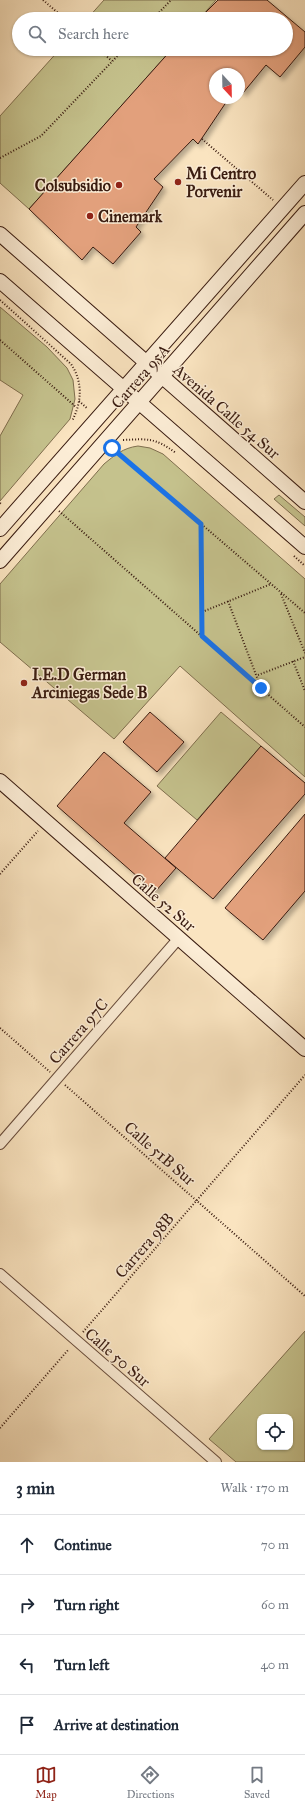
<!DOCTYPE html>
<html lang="en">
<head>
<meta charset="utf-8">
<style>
  :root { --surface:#fff; --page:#f2f2f3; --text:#1f2937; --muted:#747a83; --line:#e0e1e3; --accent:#8f2418 }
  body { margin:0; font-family:"IM FELL Great Primer",serif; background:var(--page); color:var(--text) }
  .controls { position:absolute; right:12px; bottom:12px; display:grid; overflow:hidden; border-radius:8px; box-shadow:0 1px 3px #0004 }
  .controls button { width:36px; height:36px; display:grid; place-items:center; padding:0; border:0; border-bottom:1px solid var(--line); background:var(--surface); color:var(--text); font:20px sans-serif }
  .compass { position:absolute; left:209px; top:68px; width:36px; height:36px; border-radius:50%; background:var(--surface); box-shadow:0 1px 3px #0004; rotate:158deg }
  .stop { position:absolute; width:12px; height:12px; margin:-9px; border:3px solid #1a73e8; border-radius:50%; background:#fff }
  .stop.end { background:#1a73e8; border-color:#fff; box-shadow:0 1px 4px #0008 }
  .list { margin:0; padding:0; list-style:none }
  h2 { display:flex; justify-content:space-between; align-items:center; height:52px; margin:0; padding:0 16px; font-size:17px }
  h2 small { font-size:13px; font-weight:400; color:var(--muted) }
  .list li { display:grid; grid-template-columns:26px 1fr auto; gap:12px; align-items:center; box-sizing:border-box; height:60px; padding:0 16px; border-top:1px solid var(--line) }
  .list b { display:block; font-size:15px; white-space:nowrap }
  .list em { font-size:13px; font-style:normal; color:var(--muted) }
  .icon { flex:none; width:22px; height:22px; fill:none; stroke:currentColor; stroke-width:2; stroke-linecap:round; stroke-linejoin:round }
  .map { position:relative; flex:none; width:305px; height:1462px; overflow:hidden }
  .search { position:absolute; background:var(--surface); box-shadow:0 1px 3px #0004; left:12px; right:12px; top:12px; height:44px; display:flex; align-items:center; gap:10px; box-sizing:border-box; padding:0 14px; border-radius:22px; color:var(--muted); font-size:15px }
  .sheet { height:292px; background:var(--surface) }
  nav { display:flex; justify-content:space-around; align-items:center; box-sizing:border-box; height:56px; border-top:1px solid var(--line); background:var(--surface); font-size:11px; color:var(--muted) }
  nav a { display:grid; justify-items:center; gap:2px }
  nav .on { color:var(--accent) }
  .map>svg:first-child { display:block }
  .green { fill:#c5c28d; stroke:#7f6e4e; fill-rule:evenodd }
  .building { fill:#e2a07c; stroke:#391b10; filter:url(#shadow) }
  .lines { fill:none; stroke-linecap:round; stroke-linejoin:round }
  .street-casing { stroke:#694d3c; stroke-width:12 }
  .secondary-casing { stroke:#391b10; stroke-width:16 }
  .path { stroke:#391b10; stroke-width:2; stroke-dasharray:1 2; stroke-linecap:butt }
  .street { stroke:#fcedd6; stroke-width:10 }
  .secondary { stroke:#fcedd6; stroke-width:14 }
  .route { stroke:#1a73e8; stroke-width:5 }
  .poi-dot { fill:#8f2418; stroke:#fcedd6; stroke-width:1.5 }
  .labels { text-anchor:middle; stroke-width:3; stroke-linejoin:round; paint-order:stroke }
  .poi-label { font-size:16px; font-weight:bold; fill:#391b10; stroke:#fcedd6; text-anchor:start }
  .street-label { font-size:16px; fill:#391b10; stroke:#fcedd6 }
</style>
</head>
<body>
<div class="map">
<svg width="305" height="1462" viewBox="0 0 305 1462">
  <defs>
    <filter id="shadow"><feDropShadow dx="3.5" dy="3.5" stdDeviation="2" flood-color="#0004"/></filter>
  </defs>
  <rect width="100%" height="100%" fill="#fae4c0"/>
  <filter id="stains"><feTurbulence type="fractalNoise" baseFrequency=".005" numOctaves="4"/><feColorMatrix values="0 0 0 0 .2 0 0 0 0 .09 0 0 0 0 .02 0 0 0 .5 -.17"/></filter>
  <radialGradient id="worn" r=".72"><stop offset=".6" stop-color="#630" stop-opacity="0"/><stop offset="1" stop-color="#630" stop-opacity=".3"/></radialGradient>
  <path class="green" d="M 104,0 L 216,0 L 199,19 L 87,19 Z
    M 60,49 L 172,49 L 29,209 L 0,183 L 0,116 Z
    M 0,307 L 47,347 L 67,368 L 73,380 L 75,399 L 70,419 L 0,501 L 0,436 L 23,395 L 0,380 Z
    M 138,446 L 150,448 L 163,454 L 305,579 L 305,777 L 180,666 L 114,739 L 0,642 L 0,584 L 104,464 C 115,455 123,448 138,446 Z
    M 279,495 L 305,517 L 305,526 L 274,499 Z
    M 221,712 L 261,746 L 197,820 L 157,786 Z
    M 305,1331 L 305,1462 L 236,1462 L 209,1439 ZM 260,1417 L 290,1417 L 290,1447 L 260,1447 Z"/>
  <path class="building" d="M 218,0 L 267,0 L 305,32 L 305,47 L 280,77 L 266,65 L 243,93 L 239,89 L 239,74 L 215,74 L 215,98 L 229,98 L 198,144 L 193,139 L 154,179 L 163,187 L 136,227 L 141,232 L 113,264 L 93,247 L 82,260 L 29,209 L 172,49 L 286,49 L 286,19 L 199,19 Z
    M 150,712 L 184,742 L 157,772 L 123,742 Z
    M 261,746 L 305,783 L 305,794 L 213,899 L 165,858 Z
    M 104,752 L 151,792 L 124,823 L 176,868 L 155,892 L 57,806 Z
    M 305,814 L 305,891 L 263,940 L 225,908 Z"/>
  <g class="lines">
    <g class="street-casing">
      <path id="street" d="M 0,1144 L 179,938
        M 0,1274 L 216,1462"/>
    </g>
    <g class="secondary-casing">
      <path id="secondary" d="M 0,234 L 305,502
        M 0,281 L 305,547
        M 0,529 L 305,183
        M 0,561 L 305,213
        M 0,781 L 305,1049"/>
    </g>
    <path class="path" d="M 43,0 L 65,19
      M 153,19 L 171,0
      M 98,49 L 112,61
      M 202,139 L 273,200
      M 0,158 L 41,136 L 124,49
      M 0,300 L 71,364 C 83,382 82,402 72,421
      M 0,340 L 76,407
      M 79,401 L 88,409
      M 123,440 C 148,439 154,437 176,453
      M 115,450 L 305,613
      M 0,503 L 1,504
      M 59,511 L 305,727
      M 201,524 L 202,636
      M 294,556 L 305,566
      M 281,594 L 305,653
      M 228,601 L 261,688
      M 202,612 L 271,584
      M 293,661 L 305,691
      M 258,675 L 305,657
      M 0,874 L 38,831
      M 0,1028 L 50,1072
      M 65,1085 L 305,1296
      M 83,1332 L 305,1075
      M 0,1428 L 69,1349"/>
    <use href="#street" class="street"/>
    <use href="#secondary" class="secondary"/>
  </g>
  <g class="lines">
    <path class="route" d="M 112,448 L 201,524 L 202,636 L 261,688"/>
  </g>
  <g class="poi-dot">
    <circle cx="178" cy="182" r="4"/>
    <circle cx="119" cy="185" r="4"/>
    <circle cx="90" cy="216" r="4"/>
    <circle cx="24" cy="683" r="4"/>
  </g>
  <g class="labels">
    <g class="poi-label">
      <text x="186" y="179">Mi Centro<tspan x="186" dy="18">Porvenir</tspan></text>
      <text x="111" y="191" text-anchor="end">Colsubsidio</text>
      <text x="98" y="222">Cinemark</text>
      <text x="32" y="680">I.E.D German<tspan x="32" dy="18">Arciniegas Sede B</tspan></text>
    </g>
    <g class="street-label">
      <text transform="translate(140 376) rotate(-49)" y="6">Carrera 95A</text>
      <text transform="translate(227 411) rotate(41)" y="6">Avenida Calle 54 Sur</text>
      <text transform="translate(164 902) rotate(41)" y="6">Calle 52 Sur</text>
      <text transform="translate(78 1031) rotate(-49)" y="6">Carrera 97C</text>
      <text transform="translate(160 1153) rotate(41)" y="6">Calle 51B Sur</text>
      <text transform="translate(144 1245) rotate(-49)" y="6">Carrera 98B</text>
      <text transform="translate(118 1357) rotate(41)" y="6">Calle 50 Sur</text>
    </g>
  </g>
  <rect width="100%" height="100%" filter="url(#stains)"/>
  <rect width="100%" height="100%" fill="url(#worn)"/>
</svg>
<div class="controls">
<button><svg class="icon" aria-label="locate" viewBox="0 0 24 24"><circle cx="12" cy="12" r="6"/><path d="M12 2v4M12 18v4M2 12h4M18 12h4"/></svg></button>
</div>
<svg class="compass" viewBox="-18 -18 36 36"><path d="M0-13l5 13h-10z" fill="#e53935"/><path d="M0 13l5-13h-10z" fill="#747a83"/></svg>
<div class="stop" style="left:112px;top:448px"></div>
<div class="stop end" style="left:261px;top:688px"></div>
<div class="search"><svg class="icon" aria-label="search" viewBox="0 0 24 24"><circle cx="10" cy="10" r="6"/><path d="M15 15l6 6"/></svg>Search here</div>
</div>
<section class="sheet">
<h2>3 min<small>Walk · 170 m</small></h2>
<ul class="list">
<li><svg class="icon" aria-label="ahead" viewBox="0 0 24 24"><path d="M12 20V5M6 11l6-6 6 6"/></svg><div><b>Continue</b></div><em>70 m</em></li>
<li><svg class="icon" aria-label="right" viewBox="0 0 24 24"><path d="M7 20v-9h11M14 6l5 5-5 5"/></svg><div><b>Turn right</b></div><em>60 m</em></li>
<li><svg class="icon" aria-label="left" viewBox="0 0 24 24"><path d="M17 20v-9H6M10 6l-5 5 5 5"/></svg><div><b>Turn left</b></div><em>40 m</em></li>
<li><svg class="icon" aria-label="arrive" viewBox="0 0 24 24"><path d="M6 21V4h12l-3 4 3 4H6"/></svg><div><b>Arrive at destination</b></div></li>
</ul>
</section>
<nav>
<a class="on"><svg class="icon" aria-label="map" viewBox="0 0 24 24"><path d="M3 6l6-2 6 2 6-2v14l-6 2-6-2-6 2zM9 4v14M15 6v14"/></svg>Map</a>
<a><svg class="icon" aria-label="directions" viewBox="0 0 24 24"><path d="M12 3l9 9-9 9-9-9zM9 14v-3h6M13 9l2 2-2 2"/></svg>Directions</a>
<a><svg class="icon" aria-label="saved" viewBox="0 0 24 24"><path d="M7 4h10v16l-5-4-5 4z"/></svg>Saved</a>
</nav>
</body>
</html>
